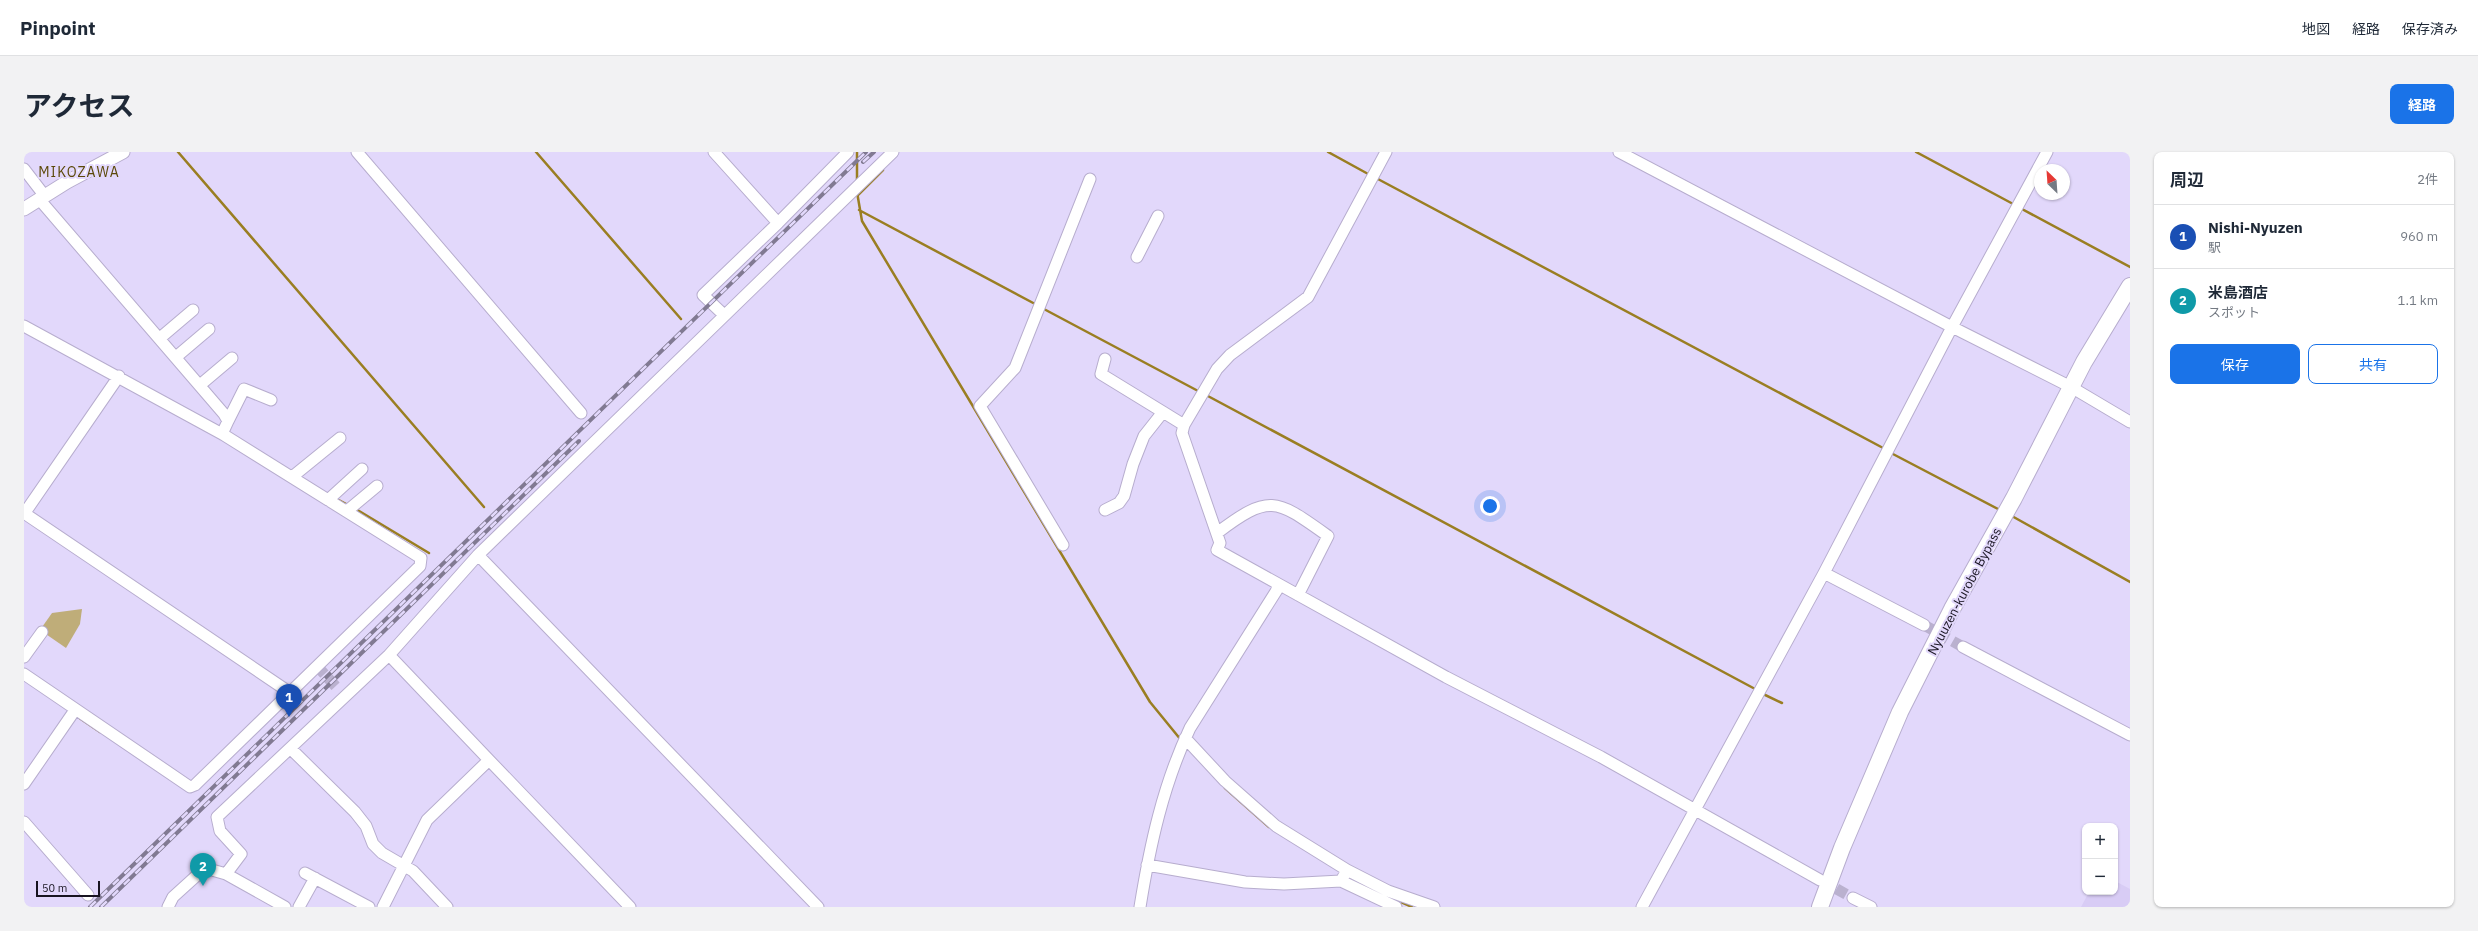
<!DOCTYPE html>
<html lang="ja">
<head>
<meta charset="utf-8">
<style>
  :root { --surface:#fff; --page:#f2f2f3; --text:#1f2937; --muted:#747a83; --line:#e0e1e3; --accent:#1a73e8 }
  body { margin:0; font-family:"IBM Plex Sans","Noto Sans JP",sans-serif; background:var(--page); color:var(--text) }
  .controls { position:absolute; right:12px; bottom:12px; display:grid; overflow:hidden; border-radius:8px; box-shadow:0 1px 3px #0004 }
  .controls button { width:36px; height:36px; display:grid; place-items:center; padding:0; border:0; border-bottom:1px solid var(--line); background:var(--surface); color:var(--text); font:20px sans-serif }
  .compass { position:absolute; left:2010px; top:12px; width:36px; height:36px; border-radius:50%; background:var(--surface); box-shadow:0 1px 3px #0004; rotate:335deg }
  .scale { position:absolute; left:12px; bottom:10px; width:64px; box-sizing:border-box; padding-left:4px; border:2px solid #181420; border-top:0; font-size:11px; line-height:14px; white-space:nowrap; color:#181420; -webkit-text-stroke:3px #e2d8fb; paint-order:stroke }
  .you { position:absolute; left:1466px; top:354px; width:14px; height:14px; margin:-10px; border:3px solid #fff; border-radius:50%; background:#1a73e8; box-shadow:0 0 0 6px #1a73e833 }
  .badge { display:grid; place-items:center; width:26px; height:26px; border-radius:50%; background:var(--accent); color:#fff; font-size:13px; font-weight:700 }
  .pin { position:absolute; translate:-50% -33px; filter:drop-shadow(0 1px 2px #0008) }
  .pin::after { content:''; position:absolute; top:21px; width:14px; height:12px; background:inherit; clip-path:polygon(0 0,100% 0,50% 100%) }
  .list { margin:0; padding:0; list-style:none }
  h2 { display:flex; justify-content:space-between; align-items:center; height:52px; margin:0; padding:0 16px; font-size:17px }
  h2 small { font-size:13px; font-weight:400; color:var(--muted) }
  .list li { display:grid; grid-template-columns:26px 1fr auto; gap:12px; align-items:center; box-sizing:border-box; height:64px; padding:0 16px; border-top:1px solid var(--line) }
  .list b { display:block; font-size:15px; white-space:nowrap }
  .list p { margin:0; font-size:13px; white-space:nowrap; color:var(--muted) }
  .list em { font-size:13px; font-style:normal; color:var(--muted) }
  .actions { display:flex; gap:8px; padding:12px 16px }
  .actions a { flex:1; padding:9px 0; border:1px solid var(--accent); border-radius:8px; text-align:center; font-size:14px; color:var(--accent) }
  .actions .main { background:var(--accent); color:#fff }
  .map { position:relative; flex:none; width:2106px; height:755px; overflow:hidden; border-radius:8px }
  header { display:flex; align-items:center; gap:24px; box-sizing:border-box; height:56px; padding:0 20px; background:var(--surface); border-bottom:1px solid var(--line) }
  header strong { font-size:19px }
  nav { display:flex; gap:22px; margin-inline-start:auto; font-size:14px }
  .intro { display:flex; align-items:center; justify-content:space-between; box-sizing:border-box; height:96px; padding:0 24px }
  h1 { margin:0; font-size:28px }
  .button { padding:10px 18px; border-radius:8px; background:var(--accent); color:#fff; font-size:14px; font-weight:700 }
  main { display:flex; gap:24px; padding:0 24px }
  aside { flex:1; background:var(--surface); border-radius:8px; box-shadow:0 1px 3px #0004 }
  .map>svg:first-child { display:block }
  .built { fill:#d8ccf5 }
  .green { fill:#bfad79 }
  .lines { fill:none; stroke-linecap:round; stroke-linejoin:round }
  .stream { stroke:#9a7e22; stroke-width:2.5 }
  .minor-tunnel { stroke:#bab1cf; stroke-width:11; stroke-dasharray:11 5.5; stroke-linecap:butt }
  .minor-casing { stroke:#b7adce; stroke-width:13 }
  .major-casing { stroke:#b7adce; stroke-width:15 }
  .highway-casing { stroke:#b7adce; stroke-width:18 }
  .minor { stroke:#fff; stroke-width:11 }
  .major { stroke:#fff; stroke-width:13 }
  .highway { stroke:#fff; stroke-width:16 }
  .rail-casing { stroke:#817a92; stroke-width:4 }
  .rail { stroke:#e2d8fb; stroke-width:2.5; stroke-dasharray:8; stroke-linecap:butt }
  .labels { text-anchor:middle; stroke-width:4; stroke-linejoin:round; paint-order:stroke }
  .street-label { font-size:13px; fill:#181420; stroke:#e2d8fb }
  .neighbourhood-label { font-size:14px; letter-spacing:1px; fill:#5b4808; stroke:#e2d8fb }
</style>
</head>
<body>
<header>
<strong>Pinpoint</strong>
<nav><a>地図</a><a>経路</a><a>保存済み</a></nav>
</header>
<div class="intro"><h1>アクセス</h1><a class="button">経路</a></div>
<main>
<div class="map">
<svg width="2106" height="755" viewBox="0 0 2106 755">
  <rect width="100%" height="100%" fill="#e2d8fb"/>
  <path class="built" d="M 2091,729 L 2106,737 L 2106,755 L 2057,755 L 2065,740 L 2091,740 Z"/>
  <path class="green" d="M 58,457 L 56,472 L 42,496 L 16,478 L 28,461 Z"/>
  <g class="lines">
    <path class="stream" d="M 154,0 L 460,355
      M 512,0 L 657,167
      M 833,0 L 833,29
      M 1304,0 L 1346,23
      M 1892,0 L 1991,53
      M 1352,26 L 1861,297
      M 833,40 L 838,69 L 1126,550 L 1157,588
      M 834,43 L 859,18
      M 1996,56 L 2106,115
      M 835,58 L 1013,153
      M 1018,156 L 1176,240
      M 1182,243 L 1733,538
      M 1867,301 L 1976,358
      M 311,346 L 324,353
      M 330,356 L 405,401
      M 1986,363 L 2106,430
      M 1737,541 L 1758,551
      M 51,563 L 76,580
      M 1201,636 L 1245,675
      M 1324,724 L 1351,739
      M 1361,743 L 1388,755"/>
    <path class="minor-tunnel" d="M 1900,473 L 1939,495
      M 293,514 L 315,538
      M 1798,729 L 1829,746"/>
    <g class="minor-casing">
      <path id="minor" d="M 333,0 L 557,261
        M 690,0 L 754,71 L 824,0
        M 1362,0 L 1284,145 L 1206,203 L 1193,217 L 1160,273 L 1158,281 L 1196,391 L 1193,398 L 1422,525 L 1577,605 L 1796,728
        M 1595,0 L 1928,175 L 2047,235 L 2106,270
        M 0,17 L 20,43
        M 15,47 L 200,262 L 204,269 L 198,282
        M 1113,105 L 1134,64
        M 700,163 L 679,143 L 754,71
        M 0,174 L 200,283 L 397,406 L 396,414 L 171,633 L 166,635 L 0,522
        M 136,186 L 169,158
        M 152,205 L 185,177
        M 1081,207 L 1077,222 L 1139,260
        M 176,233 L 208,206
        M 204,269 L 220,237 L 247,248
        M 268,325 L 316,286
        M 304,348 L 338,317
        M 1081,358 L 1095,351 L 1100,344 L 1109,312 L 1120,284 L 1139,260 L 1160,273
        M 323,359 L 353,334
        M 0,361 L 265,540
        M 0,362 L 95,224
        M 1193,381 C 1246,341 1252,347 1304,384 L 1274,443
        M 1039,393 L 956,254 L 991,216 L 1066,27
        M 454,403 L 794,755
        M 1800,421 L 1900,473
        M 1939,495 L 2106,583
        M 0,505 L 18,480
        M 1161,586 L 1201,629 L 1252,674 L 1323,718
        M 267,597 L 331,660 L 342,674 L 349,692 L 358,701 L 389,719 L 423,755
        M 465,608 L 606,755
        M 0,632 L 51,558
        M 0,670 L 64,743
        M 1123,713 L 1221,730 L 1260,732 L 1317,729
        M 281,721 L 345,755
        M 202,722 L 217,702 L 196,679 L 193,665 L 365,503 L 454,403 L 869,0
        M 1829,746 L 1847,755
        M 144,755 L 149,745 L 181,716 L 202,722 L 261,755
        M 275,755 L 291,726
        M 359,755 L 403,668 L 465,608 L 365,503
        M 1116,755 C 1126,693 1139,633 1166,576 L 1256,433
        M 1372,755 L 1317,729 L 1323,718 L 1364,739 L 1410,755
        M 1618,755 L 1800,421 L 1928,175 L 2023,0"/>
    </g>
    <g class="major-casing">
      <path id="major" d="M 0,57 L 43,30 L 99,0"/>
    </g>
    <g class="highway-casing">
      <path id="highway" d="M 1796,755 L 1818,696 L 1876,560 L 1928,457 L 1990,346 L 2060,210 L 2106,134"/>
    </g>
    <use href="#minor" class="minor"/>
    <use href="#major" class="major"/>
    <use href="#highway" class="highway"/>
    <g class="rail-casing">
      <path id="rail" d="M 839,10 L 850,0
        M 66,755 L 842,0
        M 77,755 L 555,289"/>
    </g>
    <use href="#rail" class="rail"/>
  </g>
  <g class="labels">
    <g class="street-label">
      <text transform="translate(1940 439) rotate(-62)" y="5">Nyuuzen-kurobe Bypass</text>
    </g>
    <g class="neighbourhood-label">
      <text x="55" y="25">MIKOZAWA</text>
    </g>
  </g>
</svg>
<div class="controls">
<button>+</button>
<button>−</button>
</div>
<svg class="compass" viewBox="-18 -18 36 36"><path d="M0-13l5 13h-10z" fill="#e53935"/><path d="M0 13l5-13h-10z" fill="#747a83"/></svg>
<div class="scale">50 m</div>
<div class="you"></div>
<div class="pin badge" style="left:265px;top:565px;background:#1a4fb4">1</div>
<div class="pin badge" style="left:179px;top:734px;background:#0f9aa8">2</div>
</div>
<aside>
<h2>周辺<small>2件</small></h2>
<ul class="list">
<li><span class="badge" style="background:#1a4fb4">1</span><div><b>Nishi-Nyuzen</b><p>駅</p></div><em>960 m</em></li>
<li><span class="badge" style="background:#0f9aa8">2</span><div><b>米島酒店</b><p>スポット</p></div><em>1.1 km</em></li>
</ul>
<div class="actions"><a class="main">保存</a><a>共有</a></div>
</aside>
</main>
</body>
</html>
